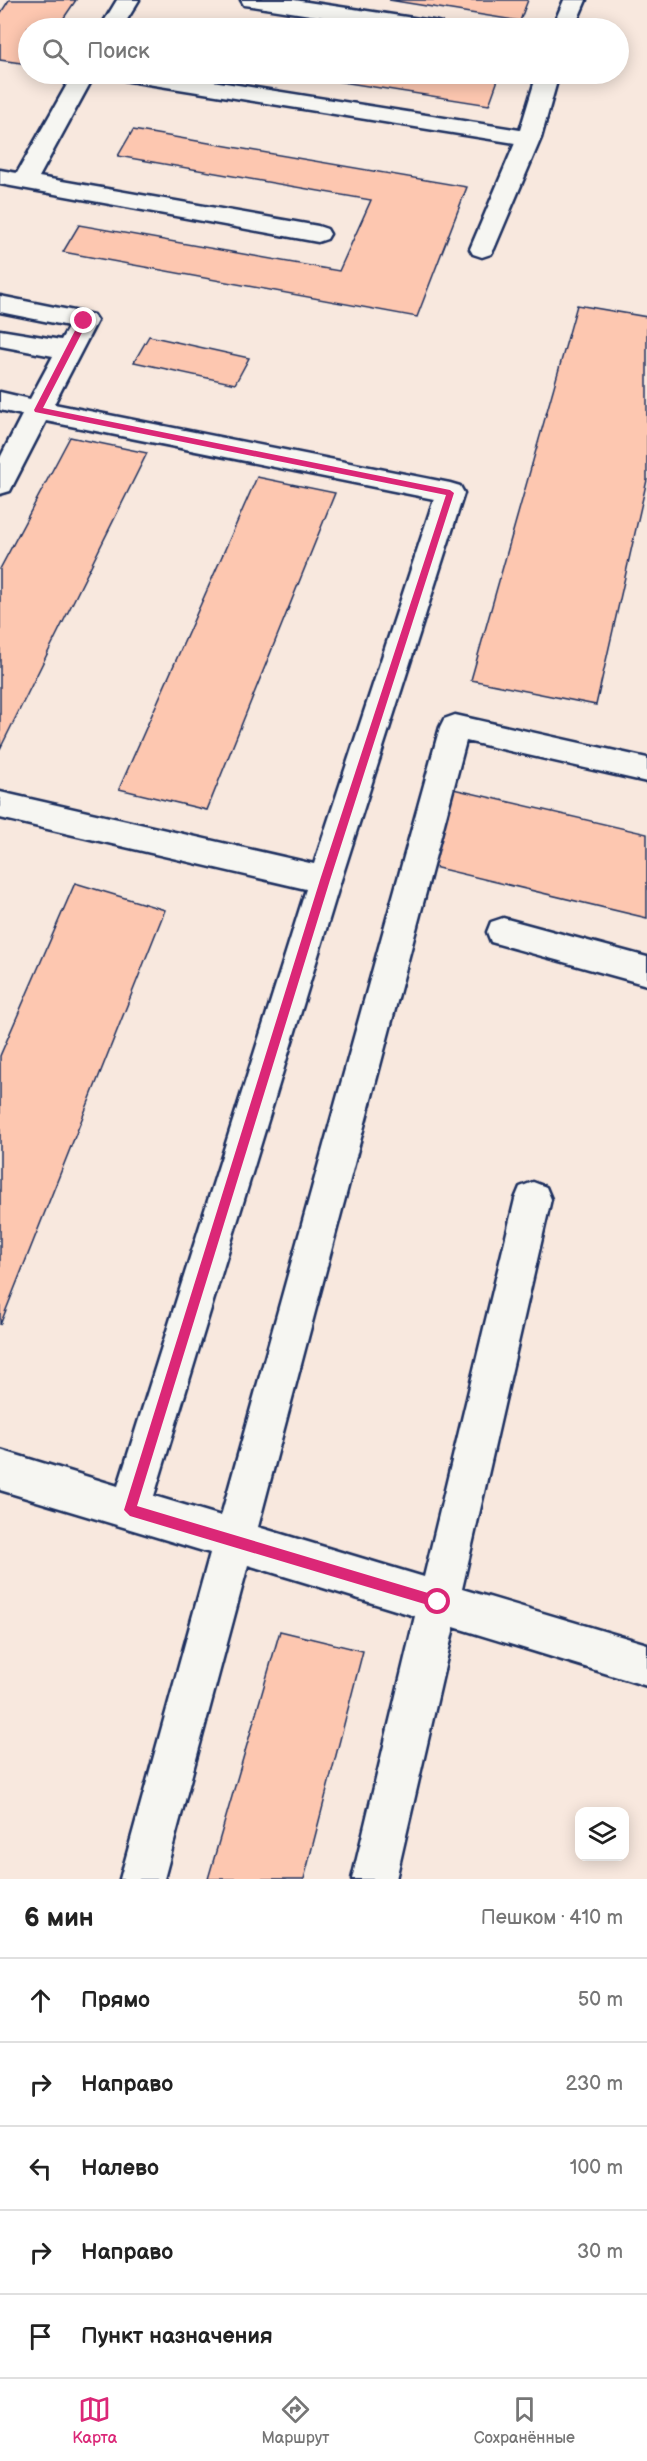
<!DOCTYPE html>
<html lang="ru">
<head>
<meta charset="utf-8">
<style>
  :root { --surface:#fff; --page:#f6f6f6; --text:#222; --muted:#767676; --line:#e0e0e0; --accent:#db2777 }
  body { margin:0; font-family:"Balsamiq Sans",sans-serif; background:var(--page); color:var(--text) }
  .controls { position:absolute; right:18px; bottom:18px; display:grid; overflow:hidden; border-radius:12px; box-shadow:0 3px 15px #0003 }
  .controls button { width:54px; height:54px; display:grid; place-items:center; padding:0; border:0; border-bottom:2px solid var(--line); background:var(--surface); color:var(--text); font:30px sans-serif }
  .stop { position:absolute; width:18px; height:18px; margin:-14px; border:4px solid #db2777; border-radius:50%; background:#fff }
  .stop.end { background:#db2777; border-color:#fff; box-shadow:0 2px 6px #0008 }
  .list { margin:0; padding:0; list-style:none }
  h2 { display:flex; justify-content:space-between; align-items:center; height:78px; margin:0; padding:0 24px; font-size:26px }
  h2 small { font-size:20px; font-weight:400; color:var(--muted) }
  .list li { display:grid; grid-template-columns:39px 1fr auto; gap:18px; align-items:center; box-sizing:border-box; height:84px; padding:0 24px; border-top:2px solid var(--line) }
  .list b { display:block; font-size:22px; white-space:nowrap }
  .list em { font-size:20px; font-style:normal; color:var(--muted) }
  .icon { flex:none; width:33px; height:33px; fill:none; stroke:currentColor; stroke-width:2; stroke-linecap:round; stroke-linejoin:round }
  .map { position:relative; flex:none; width:647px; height:1879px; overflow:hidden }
  .search { position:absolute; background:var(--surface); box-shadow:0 3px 15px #0003; left:18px; right:18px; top:18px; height:66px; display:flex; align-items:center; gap:15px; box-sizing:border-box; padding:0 21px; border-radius:33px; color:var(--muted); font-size:22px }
  .sheet { height:498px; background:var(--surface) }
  nav { display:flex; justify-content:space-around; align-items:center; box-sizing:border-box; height:84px; border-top:2px solid var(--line); background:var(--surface); font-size:16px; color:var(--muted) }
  nav a { display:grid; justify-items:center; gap:3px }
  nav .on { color:var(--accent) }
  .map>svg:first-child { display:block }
  .building { fill:#fdc7b0; stroke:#1b2f5e; stroke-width:1.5 }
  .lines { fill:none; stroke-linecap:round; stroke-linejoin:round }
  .minor-casing { stroke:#1b2f5e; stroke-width:5 }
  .minor { fill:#f6f6f2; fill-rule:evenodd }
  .route { fill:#db2777 }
</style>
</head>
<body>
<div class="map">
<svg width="647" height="1879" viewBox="0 0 647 1879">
  <rect width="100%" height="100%" fill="#f8e8de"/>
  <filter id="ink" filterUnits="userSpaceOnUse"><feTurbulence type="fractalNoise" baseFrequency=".0167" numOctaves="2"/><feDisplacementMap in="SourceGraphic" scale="12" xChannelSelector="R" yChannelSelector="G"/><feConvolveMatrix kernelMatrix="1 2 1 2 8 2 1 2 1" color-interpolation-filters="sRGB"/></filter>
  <g filter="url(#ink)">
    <path class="building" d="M 9,0 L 76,0 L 57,28 L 28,28 L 28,64 L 0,60 L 0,14 Z
      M 389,0 L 528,0 L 520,21 Z
      M 291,74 L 474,74 L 499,77 L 489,105 Z
      M 133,130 L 467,187 L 417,317 L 63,252 L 79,225 L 339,271 L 371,200 L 118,156 Z
      M 577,305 L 647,317 L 647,480 L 596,705 L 471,680 Z
      M 149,336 L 249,358 L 235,384 L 134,362 Z
      M 70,437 L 147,453 L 0,749 L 0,569 Z
      M 257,477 L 335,493 L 207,810 L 119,789 Z
      M 449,788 L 647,834 L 647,918 L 425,865 Z
      M 75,883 L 165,910 L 0,1325 L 0,1056 Z
      M 280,1631 L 363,1651 L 304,1879 L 208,1879 Z"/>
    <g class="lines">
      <g class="minor-casing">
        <path id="minor" d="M 117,0 L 139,0 L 122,28 L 100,28 Z
          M 241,0 L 294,0 L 433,21 L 441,23 L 444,28 L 394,28 L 252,6 L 244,5 Z
          M 564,0 L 586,0 L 574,28 L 552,28 Z
          M 73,74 L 95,74 L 39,177 L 318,226 L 327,229 L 330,234 L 327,239 L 318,242 L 0,184 L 0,170 L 17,173 Z
          M 118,74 L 168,74 L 520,130 L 537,74 L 559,74 L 541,138 L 494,249 L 491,254 L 482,257 L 473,254 L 470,249 L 515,143 L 129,81 L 121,79 Z
          M 0,296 L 84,313 L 93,315 L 97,321 L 54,404 L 450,483 L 460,486 L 464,493 L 341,880 L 154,1496 L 221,1516 L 440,727 L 444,719 L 455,715 L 647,758 L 647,782 L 466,741 L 258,1527 L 424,1577 L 515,1199 L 520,1187 L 533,1182 L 546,1187 L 551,1199 L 462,1589 L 647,1644 L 647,1686 L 454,1627 L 396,1879 L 352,1879 L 415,1616 L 248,1565 L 164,1879 L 120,1879 L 210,1553 L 0,1490 L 0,1450 L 118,1486 L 306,889 L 0,818 L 0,792 L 314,864 L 434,499 L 46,421 L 10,491 L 0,494 L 0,458 L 22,415 L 0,410 L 0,392 L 30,399 L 53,356 L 0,346 L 0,330 L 61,340 L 69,326 L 0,312 Z
          M 503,918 L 647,957 L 647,985 L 491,942 L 487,932 L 491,922 Z"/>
      </g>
      <use href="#minor" class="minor"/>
    </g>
  </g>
  <path class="route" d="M 84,318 L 88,321 L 43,408 L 450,490 L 454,493 L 330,880 L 137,1506 L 438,1596 L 444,1602 L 438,1608 L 130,1516 L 124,1510 L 320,880 L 446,495 L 35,412 L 34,410 L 80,321 Z"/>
</svg>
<div class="controls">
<button><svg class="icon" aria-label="layers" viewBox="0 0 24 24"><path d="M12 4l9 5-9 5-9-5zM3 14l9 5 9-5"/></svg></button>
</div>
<div class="stop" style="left:438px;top:1602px"></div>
<div class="stop end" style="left:84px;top:321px"></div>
<div class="search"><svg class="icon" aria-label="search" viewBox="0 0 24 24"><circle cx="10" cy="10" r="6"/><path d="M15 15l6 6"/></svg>Поиск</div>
</div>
<section class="sheet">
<h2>6 мин<small>Пешком · 410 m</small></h2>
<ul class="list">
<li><svg class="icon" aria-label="ahead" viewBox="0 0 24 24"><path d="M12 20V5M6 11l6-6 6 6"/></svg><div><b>Прямо</b></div><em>50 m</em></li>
<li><svg class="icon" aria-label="right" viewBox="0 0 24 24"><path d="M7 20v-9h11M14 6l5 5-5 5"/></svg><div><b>Направо</b></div><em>230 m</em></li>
<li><svg class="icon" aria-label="left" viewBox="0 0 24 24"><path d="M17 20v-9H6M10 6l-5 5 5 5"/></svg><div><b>Налево</b></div><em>100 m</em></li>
<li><svg class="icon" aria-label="right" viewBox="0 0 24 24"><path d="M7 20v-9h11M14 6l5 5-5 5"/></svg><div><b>Направо</b></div><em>30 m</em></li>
<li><svg class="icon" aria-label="arrive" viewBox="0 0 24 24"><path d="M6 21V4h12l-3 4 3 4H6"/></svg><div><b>Пункт назначения</b></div></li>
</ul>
</section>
<nav>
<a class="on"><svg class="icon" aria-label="map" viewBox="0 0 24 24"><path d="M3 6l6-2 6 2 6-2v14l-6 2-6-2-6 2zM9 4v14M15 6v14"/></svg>Карта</a>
<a><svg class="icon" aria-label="directions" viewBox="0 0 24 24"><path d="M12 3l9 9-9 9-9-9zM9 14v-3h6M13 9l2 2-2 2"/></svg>Маршрут</a>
<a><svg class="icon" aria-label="saved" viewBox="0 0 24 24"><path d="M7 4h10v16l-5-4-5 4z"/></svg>Сохранённые</a>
</nav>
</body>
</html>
